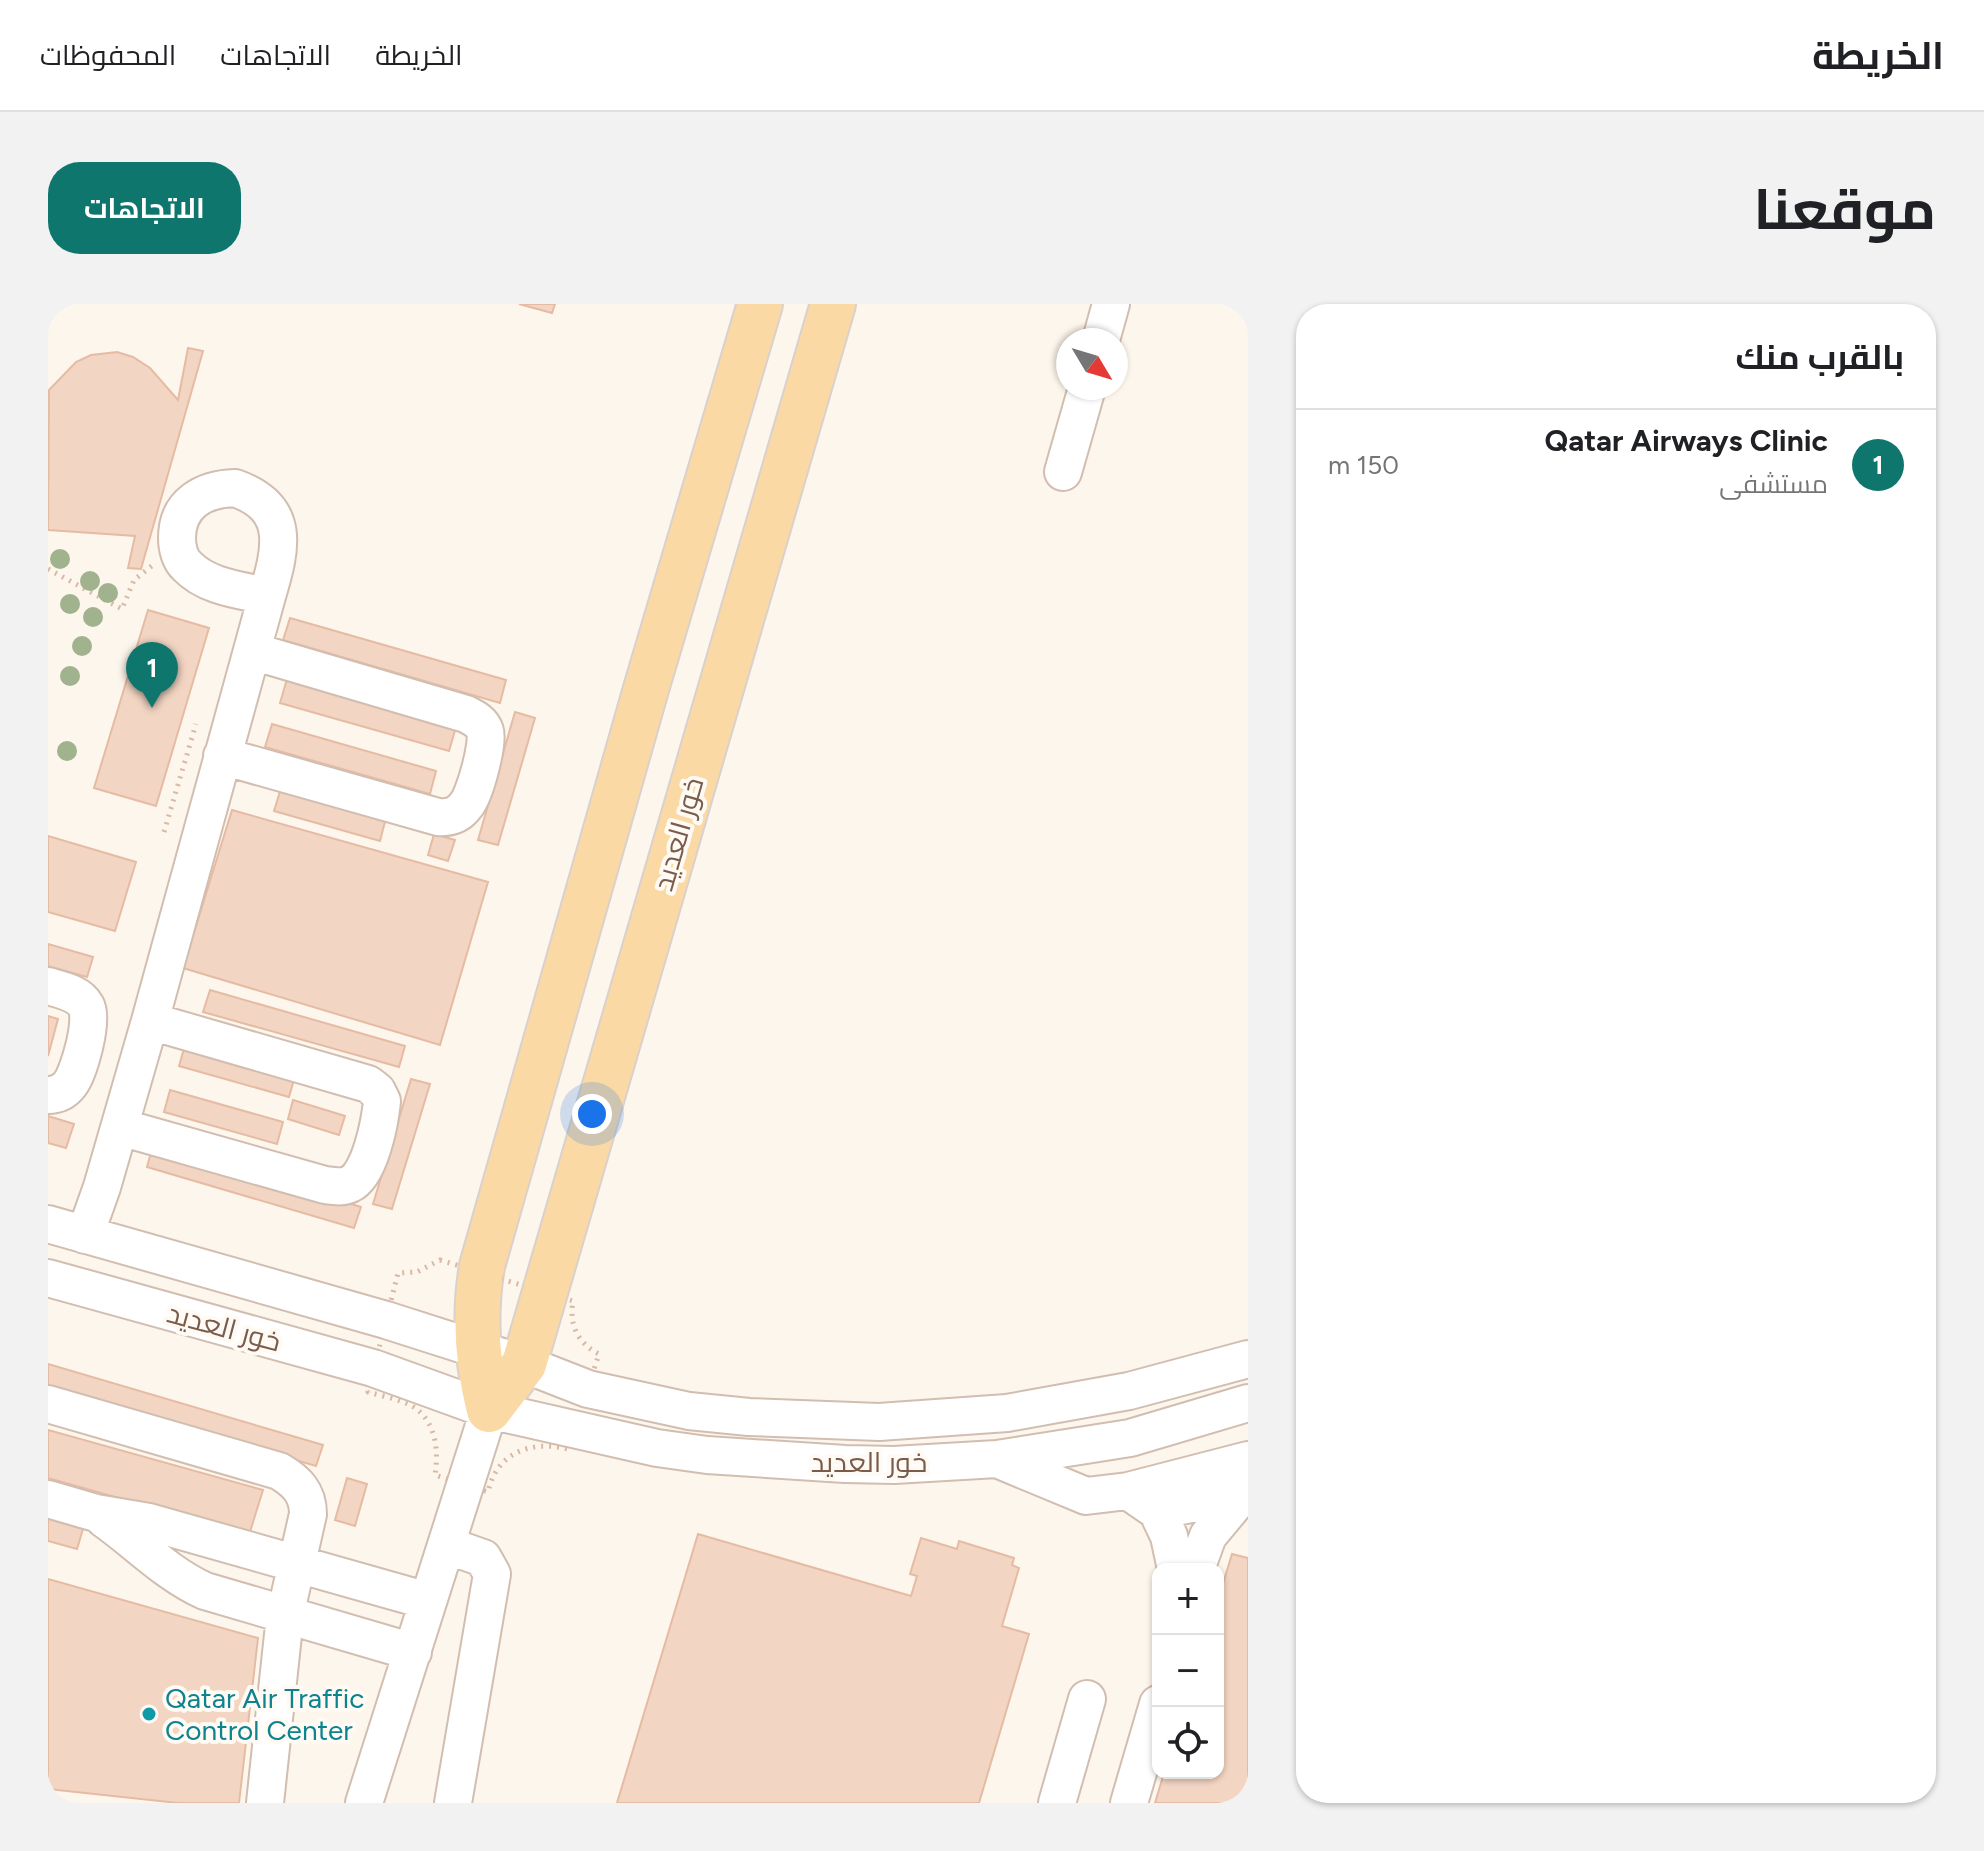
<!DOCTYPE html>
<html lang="ar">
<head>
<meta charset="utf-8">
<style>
  :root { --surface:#fff; --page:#f2f2f2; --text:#202124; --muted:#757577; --line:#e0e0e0; --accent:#0f766e }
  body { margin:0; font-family:Figtree,Cairo,sans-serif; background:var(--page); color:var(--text); direction:rtl }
  .controls { position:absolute; right:24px; bottom:24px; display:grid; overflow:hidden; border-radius:16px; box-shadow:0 2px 6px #0004 }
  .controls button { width:72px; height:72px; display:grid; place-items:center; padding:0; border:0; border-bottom:2px solid var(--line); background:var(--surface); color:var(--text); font:40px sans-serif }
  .compass { position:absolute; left:1008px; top:24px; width:72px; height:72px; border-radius:50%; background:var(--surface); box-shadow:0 2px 6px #0004; rotate:128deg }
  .you { position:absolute; left:544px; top:810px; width:28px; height:28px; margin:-20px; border:6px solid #fff; border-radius:50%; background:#1a73e8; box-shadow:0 0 0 12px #1a73e833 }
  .badge { display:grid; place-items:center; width:52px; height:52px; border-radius:50%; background:var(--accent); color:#fff; font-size:26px; font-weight:700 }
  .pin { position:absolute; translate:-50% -66px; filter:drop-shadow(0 2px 4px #0008) }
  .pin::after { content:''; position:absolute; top:42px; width:28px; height:24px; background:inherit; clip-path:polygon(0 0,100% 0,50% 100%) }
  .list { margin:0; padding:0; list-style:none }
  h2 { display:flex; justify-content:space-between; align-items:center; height:104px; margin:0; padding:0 32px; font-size:34px }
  h2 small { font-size:26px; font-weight:400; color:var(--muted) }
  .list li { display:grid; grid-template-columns:52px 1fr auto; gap:24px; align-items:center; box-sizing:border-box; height:112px; padding:0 32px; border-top:2px solid var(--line) }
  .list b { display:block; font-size:30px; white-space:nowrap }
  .list p { margin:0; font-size:26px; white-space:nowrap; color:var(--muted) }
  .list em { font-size:26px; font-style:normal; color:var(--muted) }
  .icon { flex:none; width:44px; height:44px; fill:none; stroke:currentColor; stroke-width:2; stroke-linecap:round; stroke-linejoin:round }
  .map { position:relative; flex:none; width:1200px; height:1499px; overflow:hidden; direction:ltr; border-radius:32px }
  header { display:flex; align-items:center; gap:48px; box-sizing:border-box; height:112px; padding:0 40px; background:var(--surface); border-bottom:2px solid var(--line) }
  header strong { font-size:38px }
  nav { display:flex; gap:44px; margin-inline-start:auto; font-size:28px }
  .intro { display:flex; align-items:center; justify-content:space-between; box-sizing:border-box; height:192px; padding:0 48px }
  h1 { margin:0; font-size:56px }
  .button { padding:20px 36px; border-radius:32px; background:var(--accent); color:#fff; font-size:28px; font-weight:700 }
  main { display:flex; gap:48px; padding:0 48px }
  aside { flex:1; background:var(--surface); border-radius:32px; box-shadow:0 2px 6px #0004 }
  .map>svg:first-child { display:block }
  .building { fill:#f3d5c3; stroke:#e6bba3; stroke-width:2 }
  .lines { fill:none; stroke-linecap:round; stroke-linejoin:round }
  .minor-casing { stroke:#d1beb0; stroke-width:40 }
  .major-casing { stroke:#dad1cd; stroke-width:48 }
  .path { stroke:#d9b8a5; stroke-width:5; stroke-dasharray:2 6; stroke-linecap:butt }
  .minor { stroke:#fff; stroke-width:36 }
  .major { stroke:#fbd9a5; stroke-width:44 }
  .tree { fill:#a0b28e }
  .culture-dot { fill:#0f9aa8; stroke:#fffaf3; stroke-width:3 }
  .labels { text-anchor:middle; stroke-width:8; stroke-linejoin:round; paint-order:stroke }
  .street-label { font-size:28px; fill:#7a5c4d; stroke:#fffaf3 }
  .culture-label { font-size:28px; fill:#0d838f; stroke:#fffaf3; text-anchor:start }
</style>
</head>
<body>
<header>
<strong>الخريطة</strong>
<nav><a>الخريطة</a><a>الاتجاهات</a><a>المحفوظات</a></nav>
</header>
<div class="intro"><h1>موقعنا</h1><a class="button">الاتجاهات</a></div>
<main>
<aside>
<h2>بالقرب منك<small></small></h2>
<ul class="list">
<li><span class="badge">1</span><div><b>Qatar Airways Clinic</b><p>مستشفى</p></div><em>150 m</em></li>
</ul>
</aside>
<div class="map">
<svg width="1200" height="1499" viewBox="0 0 1200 1499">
  <rect width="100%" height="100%" fill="#fdf6ec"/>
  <path class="building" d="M 471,0 L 507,0 L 504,9 Z
    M 140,44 L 155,47 L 93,265 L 80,264 L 87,232 L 0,226 L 1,86 L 28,58 L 43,51 L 69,48 L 85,53 L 102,64 L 130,96 Z
    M 100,306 L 161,324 L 108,502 L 46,484 Z
    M 242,314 L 458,376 L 452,399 L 235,336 Z
    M 239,375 L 408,423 L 401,447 L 232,399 Z
    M 467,408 L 487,414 L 450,541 L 430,536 Z
    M 224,420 L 388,467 L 382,490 L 217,443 Z
    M 233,484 L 338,514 L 332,537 L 226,507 Z
    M 184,506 L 440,578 L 392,741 L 135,664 Z
    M 386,530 L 407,536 L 400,557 L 380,551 Z
    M 0,532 L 88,558 L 67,627 L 0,608 Z
    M 0,640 L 45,653 L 39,673 L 0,662 Z
    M 162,686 L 357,742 L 351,763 L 155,708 Z
    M 0,712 L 10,715 L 0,752 Z
    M 137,741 L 247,772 L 241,793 L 131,762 Z
    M 363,775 L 382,780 L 344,905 L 325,900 Z
    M 122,786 L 235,818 L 229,840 L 116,808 Z
    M 245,796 L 297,812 L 291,831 L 240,815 Z
    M 0,812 L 26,820 L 18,844 L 0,839 Z
    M 105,841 L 313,903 L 306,924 L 99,863 Z
    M 0,1060 L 275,1141 L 268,1162 L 0,1083 Z
    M 0,1126 L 215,1186 L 201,1231 L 0,1174 Z
    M 299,1174 L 319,1180 L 307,1222 L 287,1216 Z
    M 0,1215 L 35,1225 L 29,1245 L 0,1237 Z
    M 650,1230 L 863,1292 L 869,1272 L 862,1270 L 873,1234 L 909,1245 L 911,1237 L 966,1254 L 964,1261 L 971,1264 L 954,1322 L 981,1330 L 931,1499 L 569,1499 Z
    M 1184,1250 L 1200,1254 L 1200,1499 L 1107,1499 L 1116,1469 L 1170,1469 L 1170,1296 Z
    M 0,1275 L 210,1334 L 191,1499 L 130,1499 L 0,1485 Z"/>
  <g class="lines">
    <g class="minor-casing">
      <path id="minor" d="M 1053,36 L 1063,0
        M 1015,168 L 1039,84
        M 187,184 C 244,204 233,245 219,292 C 192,286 159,283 139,262 C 132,256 129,244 129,234 C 129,199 156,185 187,184 Z
        M 174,452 L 390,513 C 402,514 411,511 418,501 C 427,491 441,438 437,427 C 434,418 426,414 418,410 L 204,347
        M 0,682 C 13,686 31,689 38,702 C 46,716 31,768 22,780 C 16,788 9,791 0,791
        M 72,823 L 277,881 C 285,882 294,884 302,880 C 322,871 332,818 334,797 L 329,787 L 320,780 L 102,717
        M 0,920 L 338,1016 L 476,1060 L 540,1085 L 641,1107 L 701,1113 L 831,1118 L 959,1109 L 1081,1087 L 1200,1055
        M 37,931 L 54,883 L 102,717 L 219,292
        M 0,974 L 325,1064 L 441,1106 L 609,1144 L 659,1151 L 797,1160 L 846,1161 L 949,1155 L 1082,1134 L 1200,1099
        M 0,1100 L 231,1167 C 248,1177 260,1188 260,1210 L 237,1312 L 217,1499
        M 949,1155 L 1038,1192 L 1080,1187 L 1109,1207 L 1167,1195 L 1200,1183
        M 1080,1187 L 1200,1156
        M 0,1195 L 48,1209 L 101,1218 L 380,1297
        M 1109,1207 L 1121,1232 L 1128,1265
        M 56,1215 C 90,1239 119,1270 157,1287 L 365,1348
        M 398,1241 L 435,1254 L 444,1270 L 405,1499
        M 1148,1265 L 1160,1232 L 1200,1184
        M 316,1499 L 441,1106
        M 1009,1499 L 1039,1395
        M 1081,1499 L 1110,1400"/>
    </g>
    <g class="major-casing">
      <path id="major" d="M 441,1106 L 476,1060 L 785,0
        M 441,1106 C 429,1059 426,1009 434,962 L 598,385 L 712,0"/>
    </g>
    <path class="path" d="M 0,265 L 74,305 L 86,276 L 105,261
      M 116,528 L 148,420
      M 392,956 L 525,997 C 521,1020 529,1039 551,1050 L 520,1145 C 483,1136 449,1148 440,1188 L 387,1171 C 391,1147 388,1116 364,1102 C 351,1095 334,1092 320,1088 L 350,969 L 369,968 Z"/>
    <use href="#minor" class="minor"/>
    <use href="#major" class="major"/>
  </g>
  <g class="tree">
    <circle cx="12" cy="255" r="10"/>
    <circle cx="42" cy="277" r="10"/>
    <circle cx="60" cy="289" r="10"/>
    <circle cx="22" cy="300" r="10"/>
    <circle cx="45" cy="313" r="10"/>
    <circle cx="34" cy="342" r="10"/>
    <circle cx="22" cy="372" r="10"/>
    <circle cx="19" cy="447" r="10"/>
  </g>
  <circle class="culture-dot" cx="101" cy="1410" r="8"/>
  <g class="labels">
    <g class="street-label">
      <text transform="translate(630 530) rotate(-74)" y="10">خور العديد</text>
      <text transform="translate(176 1023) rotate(15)" y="10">خور العديد</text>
      <text x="821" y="1168">خور العديد</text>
    </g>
    <g class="culture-label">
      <text x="117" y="1404">Qatar Air Traffic<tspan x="117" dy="32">Control Center</tspan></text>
    </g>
  </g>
</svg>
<div class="controls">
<button>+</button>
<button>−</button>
<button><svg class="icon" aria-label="locate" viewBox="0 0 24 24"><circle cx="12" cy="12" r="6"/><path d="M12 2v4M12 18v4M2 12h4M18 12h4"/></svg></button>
</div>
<svg class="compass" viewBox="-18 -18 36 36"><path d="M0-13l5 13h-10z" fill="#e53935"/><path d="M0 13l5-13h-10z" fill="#757577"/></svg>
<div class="you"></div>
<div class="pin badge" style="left:104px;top:404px">1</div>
</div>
</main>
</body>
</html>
